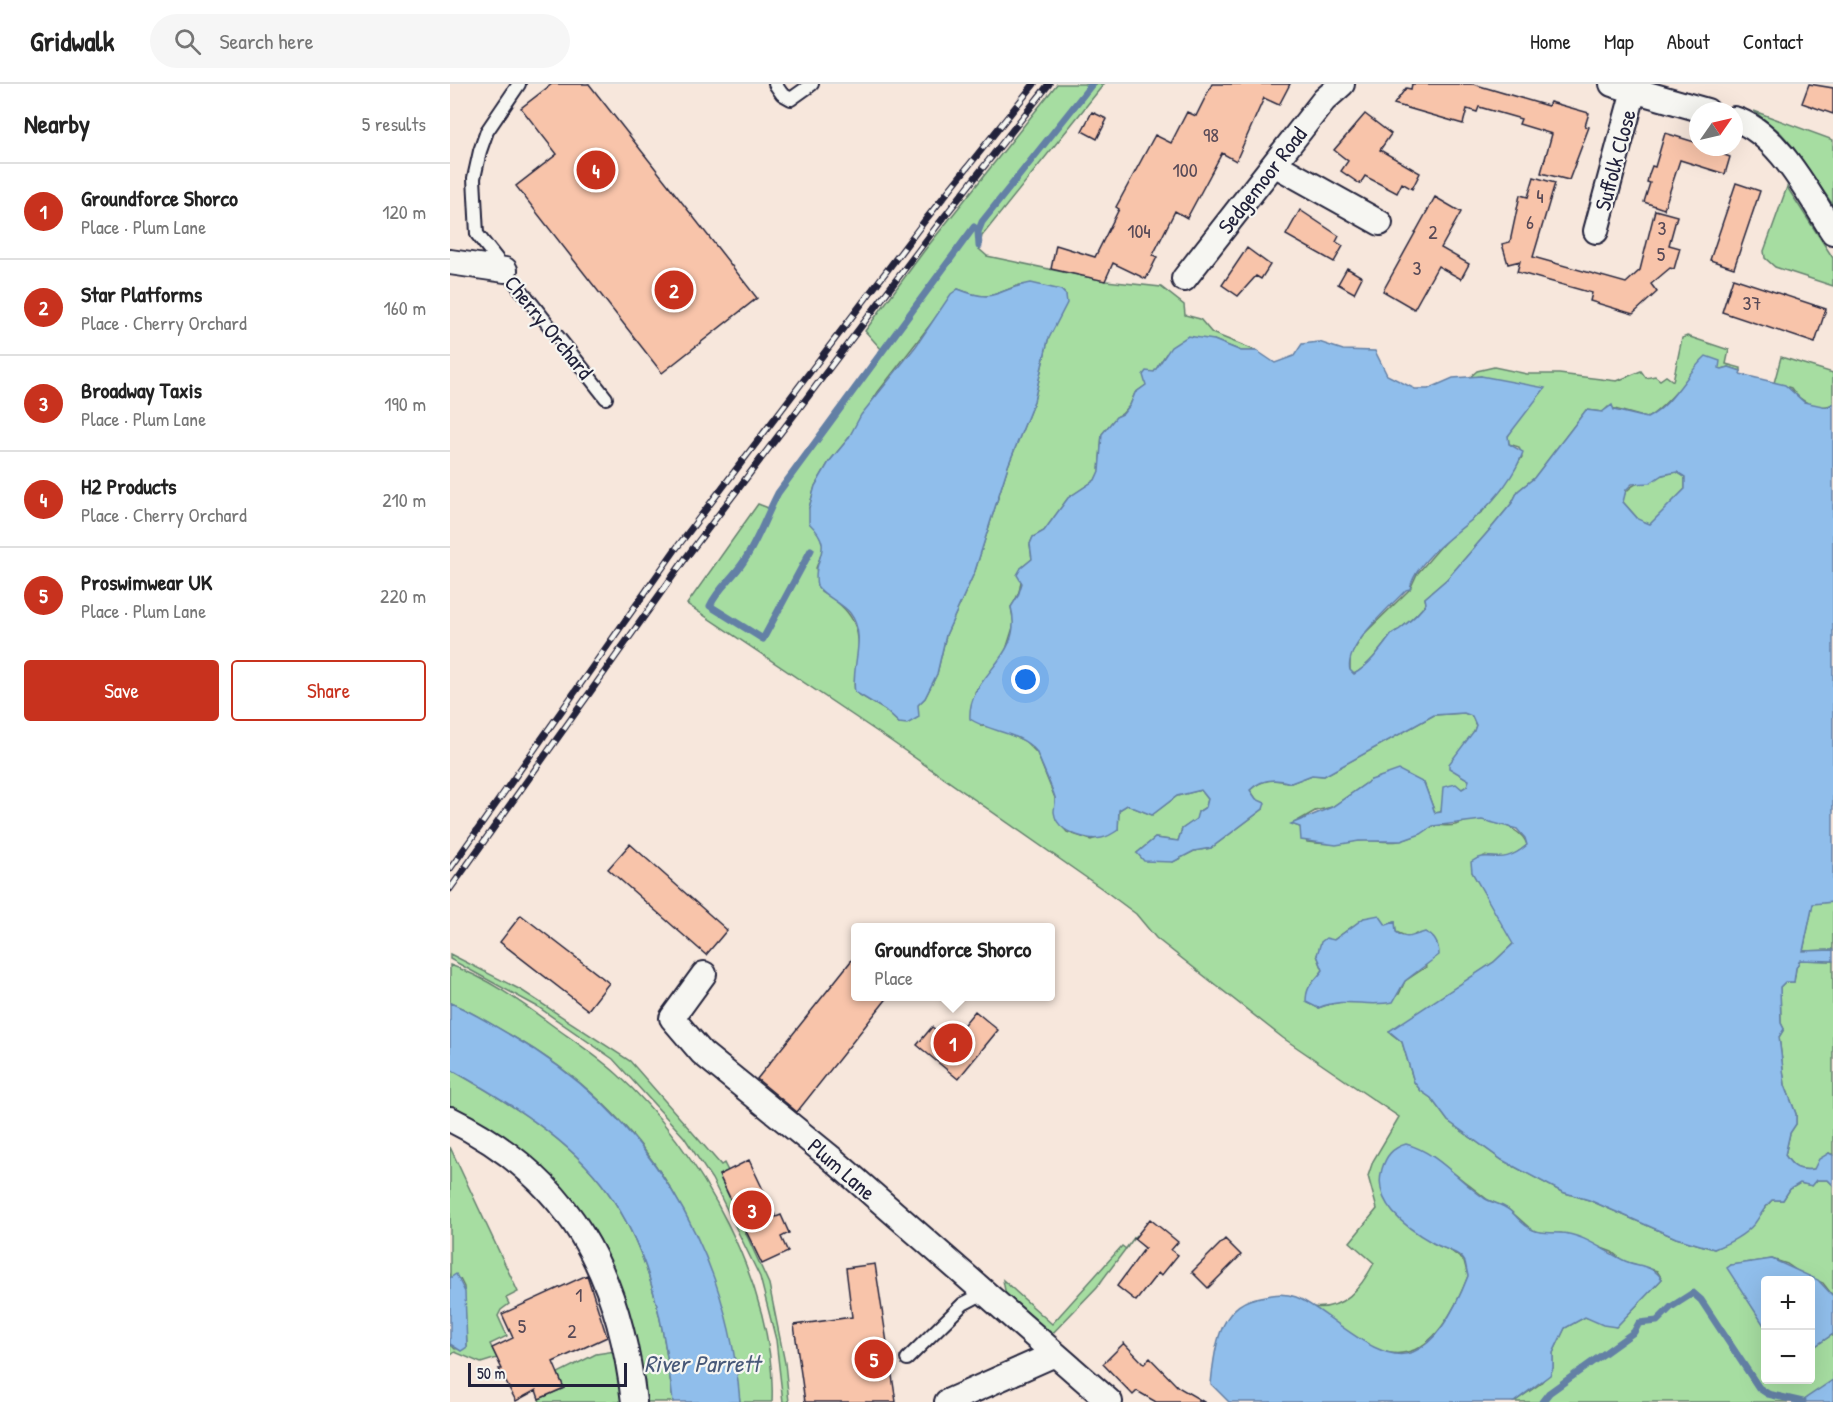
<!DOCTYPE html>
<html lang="en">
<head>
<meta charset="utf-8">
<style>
  :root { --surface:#fff; --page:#f6f6f6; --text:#222; --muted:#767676; --line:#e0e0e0; --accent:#c8321e }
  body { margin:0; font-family:"Patrick Hand",sans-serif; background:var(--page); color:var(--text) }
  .controls { position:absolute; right:18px; bottom:18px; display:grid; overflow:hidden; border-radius:6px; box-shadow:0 6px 24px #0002 }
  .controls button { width:54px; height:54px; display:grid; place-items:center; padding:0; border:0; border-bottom:2px solid var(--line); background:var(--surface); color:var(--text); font:30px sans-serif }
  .compass { position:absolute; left:1239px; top:18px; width:54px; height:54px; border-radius:50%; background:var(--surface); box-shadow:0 6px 24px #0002; rotate:56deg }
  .scale { position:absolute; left:18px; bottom:15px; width:159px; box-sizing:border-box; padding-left:6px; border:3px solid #22223b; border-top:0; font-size:16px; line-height:21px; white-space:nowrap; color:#22223b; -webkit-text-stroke:4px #f6f6f2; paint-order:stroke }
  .you { position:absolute; left:576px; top:596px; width:21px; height:21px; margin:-15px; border:4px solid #fff; border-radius:50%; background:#1a73e8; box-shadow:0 0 0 9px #1a73e833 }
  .badge { display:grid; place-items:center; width:39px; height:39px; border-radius:50%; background:var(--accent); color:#fff; font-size:20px; font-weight:700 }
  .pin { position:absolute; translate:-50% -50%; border:3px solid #fff; box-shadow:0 2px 6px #0006 }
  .popup { position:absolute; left:401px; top:839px; width:204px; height:78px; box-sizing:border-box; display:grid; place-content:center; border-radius:6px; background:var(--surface); filter:drop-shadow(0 2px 4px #0005); font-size:20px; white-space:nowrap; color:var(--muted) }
  .popup b { font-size:22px; color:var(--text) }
  .popup::after { content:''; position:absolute; left:50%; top:100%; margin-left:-12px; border:12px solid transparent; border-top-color:var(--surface) }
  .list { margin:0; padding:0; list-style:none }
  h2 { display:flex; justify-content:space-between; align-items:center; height:78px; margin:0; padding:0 24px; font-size:26px }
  h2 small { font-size:20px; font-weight:400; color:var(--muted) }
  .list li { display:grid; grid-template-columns:39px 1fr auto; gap:18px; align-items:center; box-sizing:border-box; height:96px; padding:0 24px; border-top:2px solid var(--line) }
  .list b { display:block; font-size:22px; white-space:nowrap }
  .list p { margin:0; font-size:20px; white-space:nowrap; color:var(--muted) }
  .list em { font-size:20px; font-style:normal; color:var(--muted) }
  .actions { display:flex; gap:12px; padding:18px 24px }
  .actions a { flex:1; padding:14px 0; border:2px solid var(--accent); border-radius:6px; text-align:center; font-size:21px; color:var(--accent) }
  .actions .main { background:var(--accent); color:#fff }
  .icon { flex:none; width:33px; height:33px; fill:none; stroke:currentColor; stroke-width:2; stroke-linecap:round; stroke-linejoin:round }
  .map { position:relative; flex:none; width:1383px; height:1318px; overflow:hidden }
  header { display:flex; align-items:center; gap:36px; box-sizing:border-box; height:84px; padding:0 30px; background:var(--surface); border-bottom:2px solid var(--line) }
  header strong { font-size:28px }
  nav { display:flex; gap:33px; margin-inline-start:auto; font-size:21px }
  .search { width:420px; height:54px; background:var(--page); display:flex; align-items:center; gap:15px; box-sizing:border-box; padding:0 21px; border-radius:33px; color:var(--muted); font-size:22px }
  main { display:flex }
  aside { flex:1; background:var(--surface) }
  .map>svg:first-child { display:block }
  .green { fill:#a6dda1; stroke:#64806e; stroke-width:1.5; fill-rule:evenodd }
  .water { fill:#90beeb; stroke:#6480a5; stroke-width:1.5; fill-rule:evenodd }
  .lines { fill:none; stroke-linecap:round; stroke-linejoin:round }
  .stream { stroke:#6480a5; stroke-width:7 }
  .building { fill:#f8c4aa; stroke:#22223b; stroke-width:1.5 }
  .lane-casing { stroke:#22223b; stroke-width:16 }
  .street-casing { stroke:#22223b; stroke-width:28 }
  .lane { stroke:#f6f6f2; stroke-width:12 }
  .street { stroke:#f6f6f2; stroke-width:24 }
  .rail-casing { stroke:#22223b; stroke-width:7 }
  .rail { stroke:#f6f6f2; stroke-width:4.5; stroke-dasharray:14; stroke-linecap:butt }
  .labels { text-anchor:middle; stroke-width:4.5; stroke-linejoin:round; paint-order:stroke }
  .number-label { font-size:20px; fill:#584a57 }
  .street-label { font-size:22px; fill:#22223b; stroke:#f6f6f2 }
  .water-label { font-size:24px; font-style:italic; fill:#485979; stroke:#f6f6f2 }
</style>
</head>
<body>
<header>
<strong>Gridwalk</strong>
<div class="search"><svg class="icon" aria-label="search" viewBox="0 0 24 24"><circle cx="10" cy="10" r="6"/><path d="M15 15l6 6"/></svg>Search here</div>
<nav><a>Home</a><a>Map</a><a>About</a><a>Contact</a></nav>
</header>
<main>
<aside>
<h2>Nearby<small>5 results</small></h2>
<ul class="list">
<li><span class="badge">1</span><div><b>Groundforce Shorco</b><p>Place · Plum Lane</p></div><em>120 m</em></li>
<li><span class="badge">2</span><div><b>Star Platforms</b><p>Place · Cherry Orchard</p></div><em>160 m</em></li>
<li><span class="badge">3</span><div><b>Broadway Taxis</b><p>Place · Plum Lane</p></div><em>190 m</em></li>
<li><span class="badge">4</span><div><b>H2 Products</b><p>Place · Cherry Orchard</p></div><em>210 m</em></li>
<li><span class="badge">5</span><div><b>Proswimwear UK</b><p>Place · Plum Lane</p></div><em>220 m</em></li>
</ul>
<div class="actions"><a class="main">Save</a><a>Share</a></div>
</aside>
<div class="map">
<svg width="1383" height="1318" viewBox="0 0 1383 1318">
  <rect width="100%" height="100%" fill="#f7e7dc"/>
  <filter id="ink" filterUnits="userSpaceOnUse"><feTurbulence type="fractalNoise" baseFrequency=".0167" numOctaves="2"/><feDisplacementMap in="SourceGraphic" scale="12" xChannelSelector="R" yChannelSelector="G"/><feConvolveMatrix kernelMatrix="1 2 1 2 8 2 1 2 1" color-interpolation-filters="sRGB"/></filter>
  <g filter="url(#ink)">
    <path class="green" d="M 607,0 L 654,0 L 532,152 L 529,165 L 537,172 L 656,197 L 711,203 L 734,221 L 735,231 L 750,235 L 762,249 L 807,267 L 791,267 L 764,256 L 716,270 L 696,301 L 685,309 L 680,321 L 672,330 L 666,333 L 652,350 L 649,388 L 645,396 L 618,414 L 594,447 L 583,453 L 580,460 L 582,475 L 571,484 C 572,500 570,510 561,523 L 564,540 L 555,569 L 525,608 L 531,642 L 543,643 L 575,657 L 587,669 L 605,714 L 606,735 L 617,748 L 641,756 L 668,746 L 669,726 L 677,721 L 702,731 L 727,712 L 751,706 L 758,715 L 756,723 L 748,728 L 747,735 L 732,745 L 728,757 L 705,754 L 687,769 L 723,778 L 744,767 L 761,764 L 813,725 L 800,706 C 812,695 825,694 841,699 L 862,691 L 874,692 L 984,631 L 1014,629 L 1022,632 L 1026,642 L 1024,647 L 1000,684 L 1019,696 L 1017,702 L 993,717 L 991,728 L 985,729 L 974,699 L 921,696 L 882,723 L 865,727 L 842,740 L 850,743 L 857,758 C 876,761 889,760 907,757 C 920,755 935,759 949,757 C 962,755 971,747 982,743 C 989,740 998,743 1005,741 C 1011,740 1016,736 1023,736 C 1040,735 1072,743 1077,761 C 1062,774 1053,776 1034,772 L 1022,788 L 1064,859 L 1044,878 L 939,948 L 952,958 L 964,998 L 971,1007 L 981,1014 L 998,1037 L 1052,1076 L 1112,1108 L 1139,1116 L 1226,1154 L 1264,1165 C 1281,1158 1295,1148 1307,1135 C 1313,1128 1316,1122 1322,1116 L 1333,1116 L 1340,1105 L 1350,1099 L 1362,1102 L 1367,1096 L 1378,1096 L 1383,1101 L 1383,1212 L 1373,1199 L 1353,1191 L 1337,1180 L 1322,1175 L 1281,1181 L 1315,1243 L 1316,1296 L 1360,1296 L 1361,1265 L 1383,1250 L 1383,1296 L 1355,1318 L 1064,1318 L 1090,1300 L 1103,1284 L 1103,1269 L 1115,1244 L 1135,1233 L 1166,1243 L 1212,1195 L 1207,1187 L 1173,1177 L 1162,1168 L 1111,1149 L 1099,1151 L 1082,1146 L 1058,1125 L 1038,1116 L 983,1073 L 950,1134 L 983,1159 L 1001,1167 L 1014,1177 L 1018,1192 C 1002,1233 973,1290 920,1262 C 900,1251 881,1236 862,1223 C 893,1227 911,1204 924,1179 L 900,1158 L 927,1125 L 918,1092 L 923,1077 L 949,1033 L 833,954 L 706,854 L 686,830 L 651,804 L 438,655 L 237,520 L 308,420 L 321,425 L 328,409 L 432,266 L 415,247 L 474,167 ZM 570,201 L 611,206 L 616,211 L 598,256 L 584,317 L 558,382 L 525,487 L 496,551 L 487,590 L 475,614 L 449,639 L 435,626 L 405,608 C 403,598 405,591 407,580 C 413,544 402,525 371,507 L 366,484 L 374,463 L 359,424 L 365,402 L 379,378 L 398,355 L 428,308 L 508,205 C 540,218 540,211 570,201 ZM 914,834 L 932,837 L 936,841 L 945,838 L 946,848 L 960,854 L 966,850 L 976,883 L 955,897 L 949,910 C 923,915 891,915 868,924 L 857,918 C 856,900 864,899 873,886 L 867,871 L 870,866 Z
      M 1304,27 L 1383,56 L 1383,121 L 1343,63 L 1330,48 Z
      M 1337,103 L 1383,174 L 1383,202 L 1325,183 L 1315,174 L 1314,167 Z
      M 1237,252 L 1279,266 L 1276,280 L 1291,284 L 1291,287 L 1279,283 L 1272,285 L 1250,278 C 1242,292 1211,327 1197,334 L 1158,323 L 1153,328 L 1136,326 L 1084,394 L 1068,407 L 1062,419 L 1043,442 L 997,495 L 975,514 L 976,519 C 970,529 959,538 950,545 C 947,547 944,548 942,550 C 933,562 919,582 904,590 L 900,587 L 900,572 L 914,550 L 960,505 L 967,490 L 999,453 L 1033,427 L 1052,405 L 1072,373 L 1069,363 L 1059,360 L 1058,352 L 1066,340 L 1031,292 L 1019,294 L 1027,287 L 1044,283 L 1077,290 L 1109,290 L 1167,297 L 1191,287 L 1196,294 L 1205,292 L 1210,296 L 1216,292 L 1223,297 L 1232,254 Z
      M 1331,273 L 1383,289 L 1383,320 C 1368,328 1349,317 1341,304 L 1324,299 Z
      M 1227,388 L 1235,393 L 1235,405 L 1200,441 L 1188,435 L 1173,418 C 1171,398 1211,391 1227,388 Z
      M 1383,818 L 1383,866 L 1353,867 L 1363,819 Z
      M 0,870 L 71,906 L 180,977 L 271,1081 L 274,1079 L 278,1087 L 269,1091 L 319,1200 L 335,1279 L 339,1318 L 333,1318 L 326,1256 L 310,1193 L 262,1095 L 234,1053 L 163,975 L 88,923 L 0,875 Z
      M 1350,876 L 1383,877 L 1383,1071 L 1379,1069 L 1364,1085 C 1349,1087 1343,1084 1335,1071 L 1340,1049 L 1346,1040 L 1346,1030 L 1335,1001 L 1329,953 L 1334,945 L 1331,939 L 1330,903 L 1335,898 L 1344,898 L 1346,884 Z
      M 0,881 C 36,893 71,918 102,941 C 124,957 147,972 167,990 C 250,1064 327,1205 322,1318 L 290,1318 C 270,1159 203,1032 60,951 C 41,940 21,927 0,919 Z
      M 0,985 C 55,1016 120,1055 157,1107 C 201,1167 215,1246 223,1318 L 189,1318 L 146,1161 L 0,1030 Z
      M 0,1063 L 68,1208 L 56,1214 L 59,1220 L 51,1226 L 48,1232 L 57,1252 L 40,1260 L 47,1274 L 31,1279 L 5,1268 L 0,1272 L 0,1260 L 5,1265 L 17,1263 L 14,1203 L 10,1195 L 0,1194 Z
      M 686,1151 L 647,1203 L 600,1252 L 556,1212 L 553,1196 L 602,1240 L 672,1162 L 676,1165 Z
      M 165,1267 L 180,1318 L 90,1318 L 89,1315 L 114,1304 L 108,1289 L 146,1270 Z"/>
    <path class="water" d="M 581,199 L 611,206 L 616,211 L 617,219 L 598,256 L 584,317 L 558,382 L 525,487 L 496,551 L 487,590 L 475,614 L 468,621 L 469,633 L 457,640 L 449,639 L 435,626 L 405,608 C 400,583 418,553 400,529 C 391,518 375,513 367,502 C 361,472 387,466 359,439 L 359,424 L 365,402 L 379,378 L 398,355 L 411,331 L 466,262 L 501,210 L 508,205 C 548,221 545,205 581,199 Z
      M 738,252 L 764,256 L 791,267 L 807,267 L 825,279 L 844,272 L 852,260 L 869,258 L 893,266 L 925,267 L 937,291 L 965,305 L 978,305 L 1003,294 L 1031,292 L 1095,304 L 1058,352 L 1059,360 L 1073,368 C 1066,389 1047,414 1031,428 C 1011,446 964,477 960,505 L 956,506 C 940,523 894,562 900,586 L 904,590 C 919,582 933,562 942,550 C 944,548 947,547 950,545 C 959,538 970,529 976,519 L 975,514 L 997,495 L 1043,442 L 1062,419 L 1068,407 L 1084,394 L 1136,326 L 1152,328 L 1162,321 L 1164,326 L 1197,334 C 1223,321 1235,291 1256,272 L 1270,277 L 1269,284 L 1272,285 L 1279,283 L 1291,287 L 1290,290 L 1335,301 L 1354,318 L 1377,323 L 1383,320 L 1383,818 L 1363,820 L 1353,867 L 1383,866 L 1383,877 L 1350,876 L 1346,884 L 1344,898 L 1335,898 L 1330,903 L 1331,939 L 1334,945 L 1329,953 L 1335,1001 L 1346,1030 L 1346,1040 L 1340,1049 L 1335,1071 C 1343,1084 1349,1087 1364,1085 L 1369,1075 L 1379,1069 L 1383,1071 L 1383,1101 L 1378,1096 L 1367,1096 L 1362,1102 L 1350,1099 L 1340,1105 L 1333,1116 L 1322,1116 C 1314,1123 1311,1131 1305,1139 C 1294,1152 1279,1159 1264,1165 L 1226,1154 L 1139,1116 L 1112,1108 L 1052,1076 L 998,1037 L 981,1014 L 971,1007 L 964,998 L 952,958 L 939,947 L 1044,878 L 1063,860 L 1022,788 L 1021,778 C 1040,764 1049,785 1077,761 L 1075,754 L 1067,745 L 1032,736 L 983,742 L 971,750 L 951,757 L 909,757 L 886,761 L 851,756 L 850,743 L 841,740 L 882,723 L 921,696 L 949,686 L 974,699 L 985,729 L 991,728 L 993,703 L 1006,700 L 1012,705 L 1017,702 L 1019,696 L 999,684 L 999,680 L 1024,647 L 1026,641 L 1022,632 L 1014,629 L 984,631 L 874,692 L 862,691 L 841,699 C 826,694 811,695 800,706 L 806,715 L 815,719 L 813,725 L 761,764 L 744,767 L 723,778 L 694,777 L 687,769 L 705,754 L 728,757 L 732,745 L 746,735 L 748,728 L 756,723 L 758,715 L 751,706 L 727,712 L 702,731 L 677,721 L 669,726 L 668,746 C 657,754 647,757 633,753 C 620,749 606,744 604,728 C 604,723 606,718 605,714 C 605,711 587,669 586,667 C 569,647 541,649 520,635 C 517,590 575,575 561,523 L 568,512 L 572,499 L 567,491 L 571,484 L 582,475 L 580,460 L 583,453 L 594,447 L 618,414 L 645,396 L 649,387 L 652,350 L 666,333 L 673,330 L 680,321 L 685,309 L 696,301 L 693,291 L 696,287 L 704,288 L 721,263 ZM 1227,388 L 1235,393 L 1235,405 L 1200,440 L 1188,435 L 1173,418 L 1176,406 L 1182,400 L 1200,399 L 1212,391 Z
      M 929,831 L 936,841 L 945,838 L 946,848 C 957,857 963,851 975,848 C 984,852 989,860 989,871 L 955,897 L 943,918 C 914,924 898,912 868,924 L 856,918 C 856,900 864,899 873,886 L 867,871 L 871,858 L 876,854 L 884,856 L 914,834 Z
      M 0,919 C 21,927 41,940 60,951 C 195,1027 278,1164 290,1318 L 223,1318 C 215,1246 201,1167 157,1107 C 120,1055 55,1016 0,985 Z
      M 956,1060 C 987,1068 1008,1096 1034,1114 C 1042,1119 1052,1120 1059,1126 C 1067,1132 1073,1142 1083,1146 C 1093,1150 1100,1148 1110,1149 C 1132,1149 1154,1167 1173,1176 C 1187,1183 1202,1180 1212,1195 L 1166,1243 L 1153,1241 L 1135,1233 L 1115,1244 L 1103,1269 L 1103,1284 L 1100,1291 L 1064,1318 L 779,1318 L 761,1300 C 764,1269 768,1222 806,1214 C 819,1211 833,1208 846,1213 C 877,1225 928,1283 963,1268 C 990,1257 1008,1218 1018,1192 C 1017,1188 1016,1182 1015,1178 C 1009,1167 993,1165 983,1159 C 956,1144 922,1119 932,1085 C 936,1072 942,1064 956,1060 Z
      M 1322,1175 L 1368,1196 L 1383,1212 L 1383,1250 L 1361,1265 L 1360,1196 L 1316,1196 L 1315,1243 L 1277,1184 L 1281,1181 Z
      M 6,1190 L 15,1208 L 17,1263 L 11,1267 L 0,1260 L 0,1194 Z
      M 1383,1296 L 1383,1318 L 1355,1318 L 1356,1314 Z"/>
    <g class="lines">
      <path class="stream" d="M 529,162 L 528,148 L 532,138 L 642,0
        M 361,466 L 313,555 L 260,522 C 268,504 283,494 294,477 C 308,456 316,432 328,409 L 524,143
        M 1092,1318 L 1099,1309 L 1184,1248 L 1189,1239 L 1207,1237 L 1221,1223 L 1243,1209 L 1251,1216 L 1309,1304 L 1318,1310 L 1353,1318"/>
    </g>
    <path class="building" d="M 102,0 L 139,0 L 307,214 L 212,289 L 66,102 L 107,70 L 71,24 Z
      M 762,0 L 840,0 L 829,21 L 814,14 L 786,77 L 772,69 L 737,134 L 725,127 L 703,171 L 707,173 L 696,195 L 663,179 L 655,197 L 601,185 L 606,161 L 645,173 L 669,125 L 666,123 L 705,51 L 721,59 L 737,28 L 746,32 Z
      M 962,0 L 1023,0 L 1098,22 L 1100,18 L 1139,29 L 1135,42 L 1139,43 L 1119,96 L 1091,89 L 1102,50 L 1069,40 L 1071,35 L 1029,23 L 1027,28 L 1017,25 L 1013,40 L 944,20 L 956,4 L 961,5 Z
      M 1359,0 L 1383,4 L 1383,30 L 1352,19 Z
      M 642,28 L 657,35 L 647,55 L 632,47 Z
      M 915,30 L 941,50 L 930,66 L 970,89 L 962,105 L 952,99 L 947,109 L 915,92 L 910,100 L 891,87 L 898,77 L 884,66 Z
      M 1215,49 L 1248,59 L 1248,63 L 1267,65 L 1266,68 L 1280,73 L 1275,90 L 1230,76 L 1214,125 L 1194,118 L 1200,99 L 1197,98 L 1199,90 L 1202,82 L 1205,83 Z
      M 1084,93 L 1105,99 L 1083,173 L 1176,199 L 1190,186 L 1205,126 L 1227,132 L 1219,161 L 1230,164 L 1224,185 L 1220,184 L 1201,200 L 1207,208 L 1183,230 L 1140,217 L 1142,209 L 1067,188 L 1070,177 L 1058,180 L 1052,160 L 1060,158 L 1070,111 L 1078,113 Z
      M 1286,99 L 1310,107 L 1284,184 L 1260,176 Z
      M 985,113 L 1011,128 L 991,164 L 1019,180 L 1011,195 L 988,182 L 964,225 L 933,207 Z
      M 850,126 L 889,152 L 886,158 L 893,162 L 884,178 L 836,151 Z
      M 797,164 L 820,181 L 811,195 L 806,192 L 788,212 L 772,201 Z
      M 897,184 L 912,193 L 904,209 L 888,200 Z
      M 1283,194 L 1376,225 L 1365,259 L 1272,228 Z
      M 180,760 L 277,846 L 256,871 L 158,785 Z
      M 71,831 L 159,899 L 138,926 L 50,858 Z
      M 405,872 L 405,912 L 439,912 L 347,1028 L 307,995 Z
      M 525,927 L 548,946 L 508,995 L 467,961 L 482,943 L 500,957 Z
      M 299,1076 L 326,1133 L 331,1131 L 339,1149 L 331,1153 L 338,1168 L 312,1180 L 269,1091 Z
      M 700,1135 L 728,1158 L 721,1166 L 728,1171 L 711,1192 L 708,1189 L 686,1217 L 667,1202 L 695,1164 L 684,1155 Z
      M 775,1155 L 791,1171 L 758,1204 L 742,1188 Z
      M 425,1180 L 446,1318 L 355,1318 L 344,1241 L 402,1233 L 396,1184 Z
      M 137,1191 L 157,1253 L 103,1278 L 114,1304 L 89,1315 L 86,1306 L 66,1317 L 49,1285 L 52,1285 L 42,1264 L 63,1254 L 52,1230 Z
      M 674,1259 L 694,1280 L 700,1274 L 728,1303 L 754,1318 L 706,1318 L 687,1307 L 683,1311 L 653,1280 Z"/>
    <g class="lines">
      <g class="lane-casing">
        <path id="lane" d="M 69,0 L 37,47 L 30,67 L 24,94 L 27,150 L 156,314
          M 325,0 L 332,10 L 341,15 L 362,0
          M 457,1275 L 513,1220 L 534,1209"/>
      </g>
      <g class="street-casing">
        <path id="street" d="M 1162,0 L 1257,27
          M 1284,35 C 1328,48 1359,111 1383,148
          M 824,80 L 930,139
          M 1146,147 L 1184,6
          M 0,178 L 55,186
          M 734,195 L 874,16 L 892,0
          M 254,890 L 222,934 L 252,969 L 380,1073 L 660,1318
          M 0,1035 C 120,1094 169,1188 184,1318
          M 497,1318 L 605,1270"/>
      </g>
      <use href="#lane" class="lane"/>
      <use href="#street" class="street"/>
      <g class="rail-casing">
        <path id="rail" d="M 0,785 L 225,466 L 476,135 L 584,0
          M 0,805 L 235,475 L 487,142 L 599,0"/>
      </g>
      <use href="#rail" class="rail"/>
    </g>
  </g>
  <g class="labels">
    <g class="number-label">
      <text x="761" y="58">98</text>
      <text x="735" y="93">100</text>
      <text x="1090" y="119">4</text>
      <text x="1080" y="145">6</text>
      <text x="1212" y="151">3</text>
      <text x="689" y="154">104</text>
      <text x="983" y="155">2</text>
      <text x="1211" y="177">5</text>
      <text x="967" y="191">3</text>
      <text x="1302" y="226">37</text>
      <text x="129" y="1218">1</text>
      <text x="72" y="1249">5</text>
      <text x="122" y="1254">2</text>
    </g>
    <g class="street-label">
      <text transform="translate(1165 76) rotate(-75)" y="8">Suffolk Close</text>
      <text transform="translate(812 96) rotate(-52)" y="8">Sedgemoor Road</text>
      <text transform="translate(99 243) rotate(51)" y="8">Cherry Orchard</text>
      <text transform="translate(392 1085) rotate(41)" y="8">Plum Lane</text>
    </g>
    <g class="water-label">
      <text x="252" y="1288">River Parrett</text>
    </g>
  </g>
</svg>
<div class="controls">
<button>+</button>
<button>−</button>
</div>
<svg class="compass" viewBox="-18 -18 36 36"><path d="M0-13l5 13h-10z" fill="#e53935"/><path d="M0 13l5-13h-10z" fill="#767676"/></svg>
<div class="scale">50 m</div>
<div class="you"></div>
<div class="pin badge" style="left:503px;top:959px">1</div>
<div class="popup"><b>Groundforce Shorco</b>Place</div>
<div class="pin badge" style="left:224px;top:206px">2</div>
<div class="pin badge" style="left:302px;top:1126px">3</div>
<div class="pin badge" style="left:146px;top:86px">4</div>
<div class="pin badge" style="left:424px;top:1275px">5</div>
</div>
</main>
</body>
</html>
